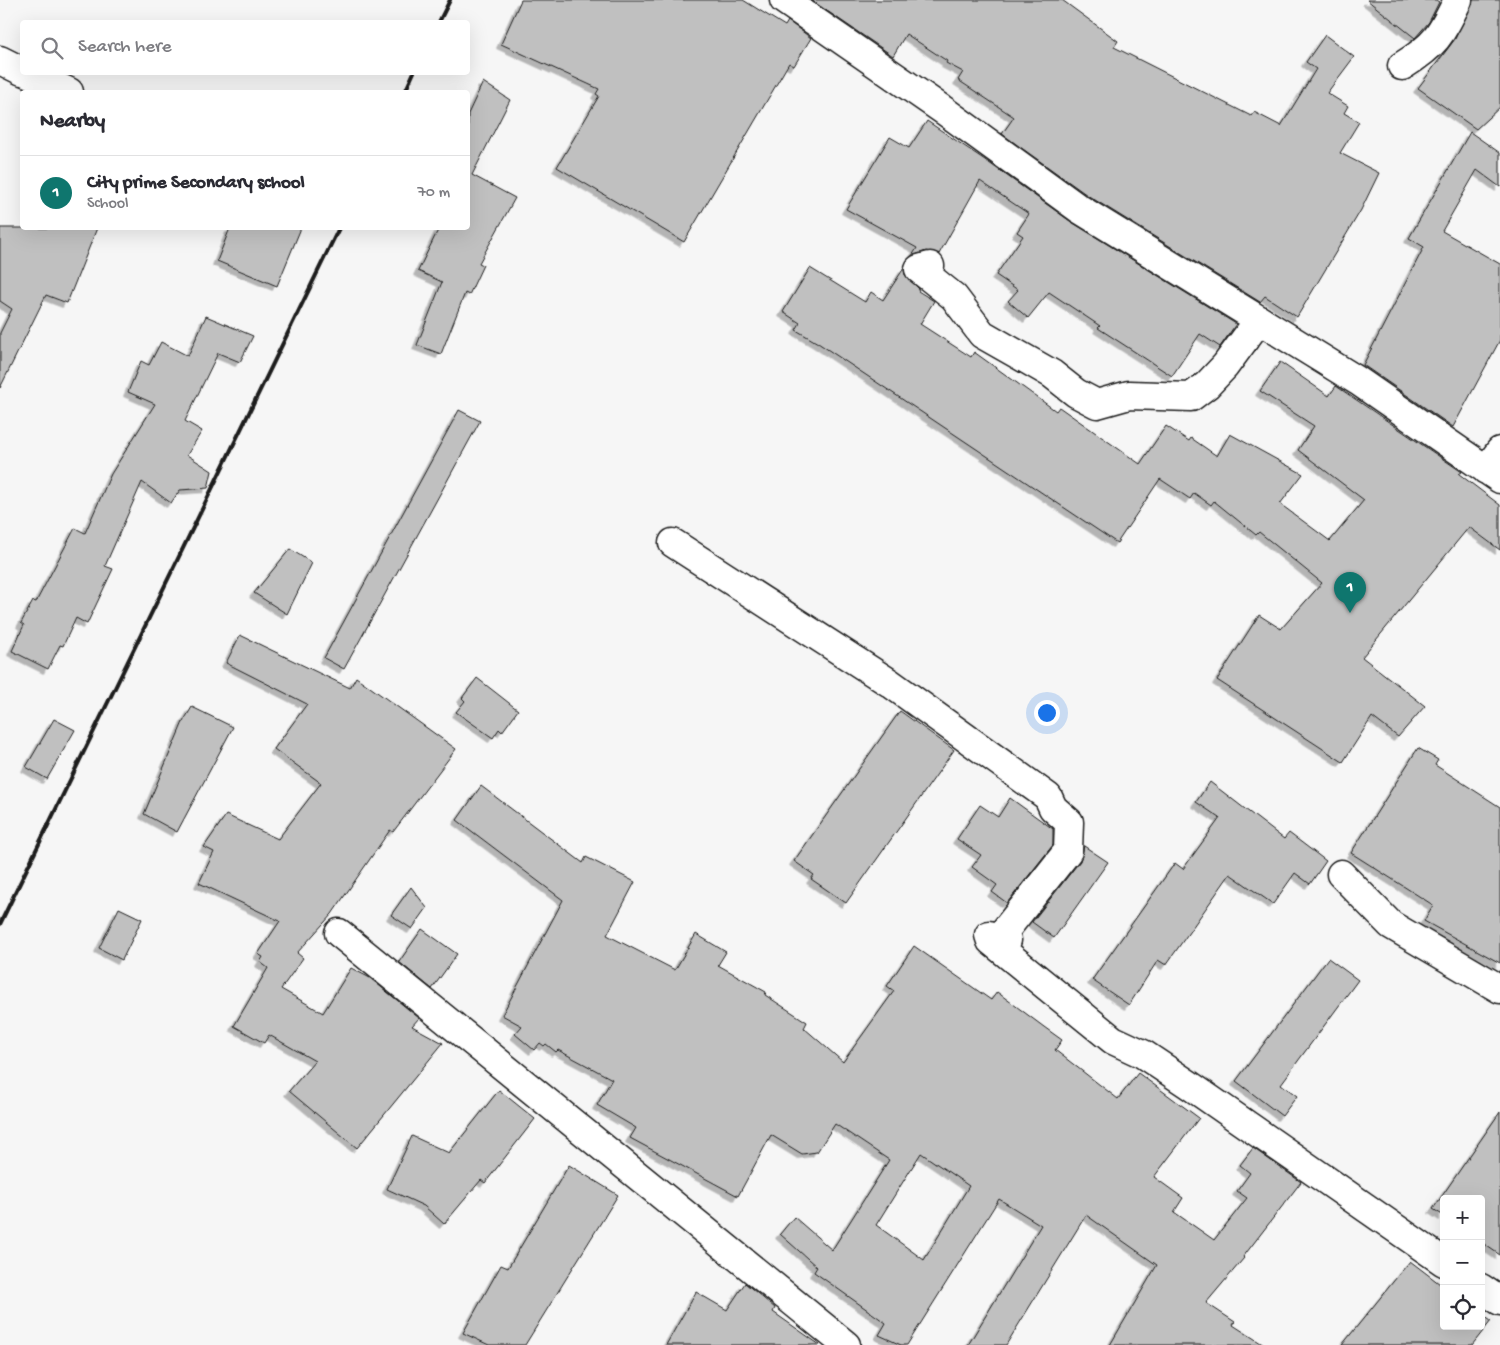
<!DOCTYPE html>
<html lang="en">
<head>
<meta charset="utf-8">
<style>
  :root { --surface:#fff; --page:#f7f7f7; --text:#2b2b33; --muted:#7c7c81; --line:#e1e1e2; --accent:#0f766e }
  body { margin:0; font-family:"Gochi Hand",sans-serif; background:var(--page); color:var(--text) }
  .controls { position:absolute; right:15px; bottom:15px; display:grid; overflow:hidden; border-radius:5px; box-shadow:0 5px 20px #0002 }
  .controls button { width:45px; height:45px; display:grid; place-items:center; padding:0; border:0; border-bottom:1px solid var(--line); background:var(--surface); color:var(--text); font:25px sans-serif }
  .you { position:absolute; left:1046px; top:712px; width:18px; height:18px; margin:-12px; border:4px solid #fff; border-radius:50%; background:#1a73e8; box-shadow:0 0 0 8px #1a73e833 }
  .badge { display:grid; place-items:center; width:32px; height:32px; border-radius:50%; background:var(--accent); color:#fff; font-size:16px; font-weight:700 }
  .pin { position:absolute; translate:-50% -41px; filter:drop-shadow(0 1px 2px #0008) }
  .pin::after { content:''; position:absolute; top:26px; width:18px; height:15px; background:inherit; clip-path:polygon(0 0,100% 0,50% 100%) }
  .list { margin:0; padding:0; list-style:none }
  h2 { display:flex; justify-content:space-between; align-items:center; height:65px; margin:0; padding:0 20px; font-size:21px }
  h2 small { font-size:16px; font-weight:400; color:var(--muted) }
  .list li { display:grid; grid-template-columns:32px 1fr auto; gap:15px; align-items:center; box-sizing:border-box; height:75px; padding:0 20px; border-top:1px solid var(--line) }
  .list b { display:block; font-size:19px; white-space:nowrap }
  .list p { margin:0; font-size:16px; white-space:nowrap; color:var(--muted) }
  .list em { font-size:16px; font-style:normal; color:var(--muted) }
  .icon { flex:none; width:28px; height:28px; fill:none; stroke:currentColor; stroke-width:2; stroke-linecap:round; stroke-linejoin:round }
  .map { position:relative; flex:none; width:1500px; height:1345px; overflow:hidden }
  .search { position:absolute; background:var(--surface); box-shadow:0 5px 20px #0002; left:20px; top:20px; width:450px; height:55px; display:flex; align-items:center; gap:12px; box-sizing:border-box; padding:0 18px; border-radius:5px; color:var(--muted); font-size:19px }
  .panel { position:absolute; background:var(--surface); box-shadow:0 5px 20px #0002; left:20px; top:90px; width:450px; height:140px; border-radius:5px }
  .map>svg:first-child { display:block }
  .building { fill:#c0c0c0; stroke:#1c1c1c; fill-rule:evenodd; filter:url(#shadow) }
  .lines { fill:none; stroke-linecap:round; stroke-linejoin:round }
  .minor-casing { stroke:#1c1c1c; stroke-width:31 }
  .minor { stroke:#fff; stroke-width:28 }
  .rail { stroke:#1c1c1c; stroke-width:4 }
</style>
</head>
<body>
<div class="map">
<svg width="1500" height="1345" viewBox="0 0 1500 1345">
  <defs>
    <filter id="shadow"><feDropShadow dx="-4.5" dy="4.5" stdDeviation="0" flood-color="#0004"/></filter>
  </defs>
  <rect width="100%" height="100%" fill="#f6f6f6"/>
  <filter id="ink" filterUnits="userSpaceOnUse"><feTurbulence type="fractalNoise" baseFrequency=".02" numOctaves="2"/><feDisplacementMap in="SourceGraphic" scale="10" xChannelSelector="R" yChannelSelector="G"/><feConvolveMatrix kernelMatrix="1 2 1 2 8 2 1 2 1" color-interpolation-filters="sRGB"/></filter>
  <g filter="url(#ink)">
    <path class="building" d="M 521,0 L 743,0 L 785,26 L 788,21 L 811,38 L 794,66 L 789,63 L 684,242 L 557,167 L 599,96 L 596,94 L 599,89 L 501,44 Z
      M 811,0 L 1062,0 L 1118,41 L 1114,47 L 1251,116 L 1254,112 L 1281,126 L 1316,69 L 1306,62 L 1325,35 L 1354,57 L 1327,93 L 1348,106 L 1344,113 L 1359,122 L 1340,153 L 1379,173 L 1361,210 L 1297,317 L 1265,296 L 1260,302 L 1087,195 L 1002,134 L 1014,117 L 958,80 L 963,72 L 946,63 L 947,61 L 906,34 L 893,56 Z
      M 1367,0 L 1436,0 L 1439,2 L 1429,22 L 1415,38 Z
      M 1473,0 L 1500,0 L 1500,107 L 1476,129 L 1418,88 L 1455,39 Z
      M 483,82 L 510,100 L 472,175 L 515,198 L 479,263 L 483,265 L 469,295 L 465,293 L 441,354 L 417,345 L 442,282 L 418,271 L 439,228 L 468,228 L 468,114 Z
      M 927,121 L 985,160 L 1070,221 L 1236,324 L 1220,347 L 1200,334 L 1172,376 L 1098,328 L 1100,326 L 1049,292 L 1028,318 L 1008,301 L 1018,290 L 996,275 L 1023,236 L 1017,232 L 1029,214 L 980,181 L 939,254 L 926,251 L 912,256 L 917,248 L 846,209 L 890,137 L 909,148 Z
      M 1470,132 L 1500,153 L 1500,187 L 1477,170 L 1442,231 L 1500,264 L 1500,340 L 1453,427 L 1363,365 L 1424,247 L 1409,238 Z
      M 0,228 L 97,228 L 67,303 L 46,295 L 0,388 L 0,333 L 12,309 L 0,301 Z
      M 230,228 L 301,228 L 277,286 L 217,261 Z
      M 810,268 L 865,302 L 871,292 L 883,300 L 904,268 L 905,275 L 919,289 L 918,291 L 934,301 L 920,324 L 971,357 L 974,352 L 1056,411 L 1059,407 L 1140,464 L 1166,426 L 1189,441 L 1191,438 L 1217,456 L 1230,434 L 1303,474 L 1280,504 L 1330,541 L 1364,500 L 1298,450 L 1314,426 L 1260,391 L 1280,362 L 1329,396 L 1336,386 L 1462,472 L 1459,474 L 1500,505 L 1500,550 L 1469,527 L 1362,657 L 1425,706 L 1398,737 L 1372,717 L 1343,762 L 1217,680 L 1259,615 L 1281,629 L 1322,583 L 1259,532 L 1256,535 L 1214,501 L 1211,505 L 1194,493 L 1190,499 L 1160,479 L 1117,543 L 818,343 L 796,330 L 800,323 L 783,312 Z
      M 206,316 L 253,336 L 240,362 L 218,353 L 185,421 L 202,431 L 187,455 L 212,471 L 208,488 L 180,490 L 171,503 L 142,482 L 105,566 L 113,569 L 87,624 L 76,618 L 63,646 L 60,645 L 48,669 L 12,651 L 24,625 L 21,623 L 33,601 L 36,602 L 75,528 L 85,533 L 111,474 L 155,404 L 128,392 L 141,361 L 149,365 L 161,342 L 188,356 Z
      M 459,410 L 480,421 L 344,669 L 324,658 Z
      M 290,549 L 312,563 L 287,614 L 254,593 Z
      M 240,635 L 350,688 L 356,677 L 456,749 L 393,832 L 390,830 L 332,914 L 297,953 L 303,958 L 281,989 L 323,1013 L 351,968 L 370,978 L 419,1018 L 412,1026 L 443,1043 L 357,1148 L 289,1091 L 315,1061 L 269,1035 L 264,1043 L 234,1026 L 268,968 L 260,962 L 263,957 L 258,954 L 280,921 L 199,883 L 214,852 L 204,847 L 226,815 L 278,839 L 321,783 L 274,749 L 307,704 L 226,663 Z
      M 477,678 L 518,710 L 502,732 L 499,729 L 493,738 L 456,712 L 465,701 L 462,698 Z
      M 192,707 L 233,727 L 177,832 L 144,814 L 183,722 Z
      M 900,711 L 954,750 L 846,903 L 811,879 L 814,875 L 794,861 Z
      M 54,719 L 75,730 L 47,779 L 26,767 Z
      M 1418,748 L 1438,760 L 1435,765 L 1500,807 L 1500,963 L 1424,921 L 1433,905 L 1351,853 Z
      M 1210,782 L 1284,839 L 1289,833 L 1326,861 L 1310,884 L 1295,873 L 1273,904 L 1230,874 L 1166,965 L 1158,960 L 1129,1005 L 1092,980 L 1175,863 L 1183,869 L 1220,818 L 1196,802 Z
      M 481,786 L 583,863 L 586,857 L 635,882 L 607,935 L 675,970 L 696,934 L 726,952 L 718,965 L 766,992 L 765,995 L 807,1022 L 804,1028 L 843,1062 L 894,991 L 887,986 L 914,946 L 991,1000 L 997,992 L 1044,1027 L 1062,1040 L 1055,1050 L 1118,1099 L 1138,1073 L 1199,1118 L 1154,1177 L 1183,1198 L 1174,1212 L 1214,1240 L 1247,1198 L 1237,1191 L 1250,1173 L 1240,1165 L 1253,1148 L 1301,1182 L 1243,1257 L 1244,1258 L 1206,1303 L 1235,1322 L 1233,1325 L 1264,1345 L 1110,1345 L 1157,1265 L 1086,1215 L 1006,1345 L 968,1345 L 1041,1225 L 999,1199 L 907,1345 L 901,1345 L 879,1335 L 886,1323 L 814,1272 L 817,1267 L 780,1234 L 794,1217 L 832,1250 L 889,1160 L 835,1124 L 817,1152 L 802,1154 L 771,1135 L 738,1196 L 630,1138 L 636,1128 L 597,1105 L 612,1079 L 558,1050 L 556,1052 L 546,1044 L 544,1046 L 540,1043 L 534,1050 L 515,1034 L 522,1026 L 502,1015 L 563,900 L 457,820 ZM 921,1153 L 969,1186 L 924,1260 L 876,1225 Z
      M 1010,798 L 1053,829 L 1053,845 L 1007,903 L 992,892 L 997,885 L 972,867 L 981,855 L 957,839 L 980,805 L 998,817 Z
      M 1084,846 L 1108,862 L 1054,938 L 1032,922 L 1080,861 Z
      M 411,887 L 427,908 L 412,929 L 391,915 Z
      M 119,908 L 142,919 L 122,960 L 99,948 Z
      M 422,929 L 457,954 L 432,989 L 399,962 Z
      M 1328,958 L 1358,980 L 1281,1084 L 1297,1096 L 1282,1116 L 1236,1081 Z
      M 499,1090 L 535,1119 L 485,1183 L 481,1180 L 444,1224 L 424,1206 L 387,1189 L 412,1136 L 449,1153 Z
      M 1500,1112 L 1500,1255 L 1481,1242 L 1481,1199 L 1444,1199 L 1444,1216 L 1433,1209 Z
      M 569,1165 L 618,1195 L 525,1345 L 489,1345 L 463,1333 L 501,1265 L 508,1268 Z
      M 1410,1261 L 1444,1287 L 1444,1326 L 1481,1326 L 1481,1314 L 1491,1321 L 1472,1345 L 1342,1345 Z
      M 745,1283 L 775,1308 L 773,1312 L 820,1345 L 666,1345 L 696,1292 L 727,1310 Z"/>
    <g class="lines">
      <g class="minor-casing">
        <path id="minor" d="M 784,0 L 946,112 L 1078,208 L 1358,381 L 1500,479
          M 0,60 L 22,71
          M 1402,66 C 1436,45 1441,35 1458,0
          M 26,72 L 69,92
          M 930,266 L 919,269 L 954,297 L 982,334 L 1052,374 L 1076,393 L 1097,404 L 1129,395 L 1191,397 L 1207,385 L 1225,366 L 1259,320
          M 1486,470 L 1500,451
          M 673,543 L 890,683 L 1048,797 L 1053,808 L 1069,822 L 1068,851 L 1003,933 L 1007,940 L 989,935 L 991,941 L 1113,1040 L 1143,1054 L 1188,1084 L 1444,1262
          M 1341,874 L 1391,925 L 1500,989
          M 339,933 L 846,1345
          M 1481,1288 L 1500,1301"/>
      </g>
      <use href="#minor" class="minor"/>
      <path class="rail" d="M 439,22 L 450,0
        M 405,92 L 414,72
        M 0,924 L 339,228"/>
    </g>
  </g>
</svg>
<div class="controls">
<button>+</button>
<button>−</button>
<button><svg class="icon" aria-label="locate" viewBox="0 0 24 24"><circle cx="12" cy="12" r="6"/><path d="M12 2v4M12 18v4M2 12h4M18 12h4"/></svg></button>
</div>
<div class="you"></div>
<div class="pin badge" style="left:1350px;top:613px">1</div>
<div class="search"><svg class="icon" aria-label="search" viewBox="0 0 24 24"><circle cx="10" cy="10" r="6"/><path d="M15 15l6 6"/></svg>Search here</div>
<section class="panel">
<h2>Nearby<small></small></h2>
<ul class="list">
<li><span class="badge">1</span><div><b>City prime Secondary school</b><p>School</p></div><em>70 m</em></li>
</ul>
</section>
</div>
</body>
</html>
